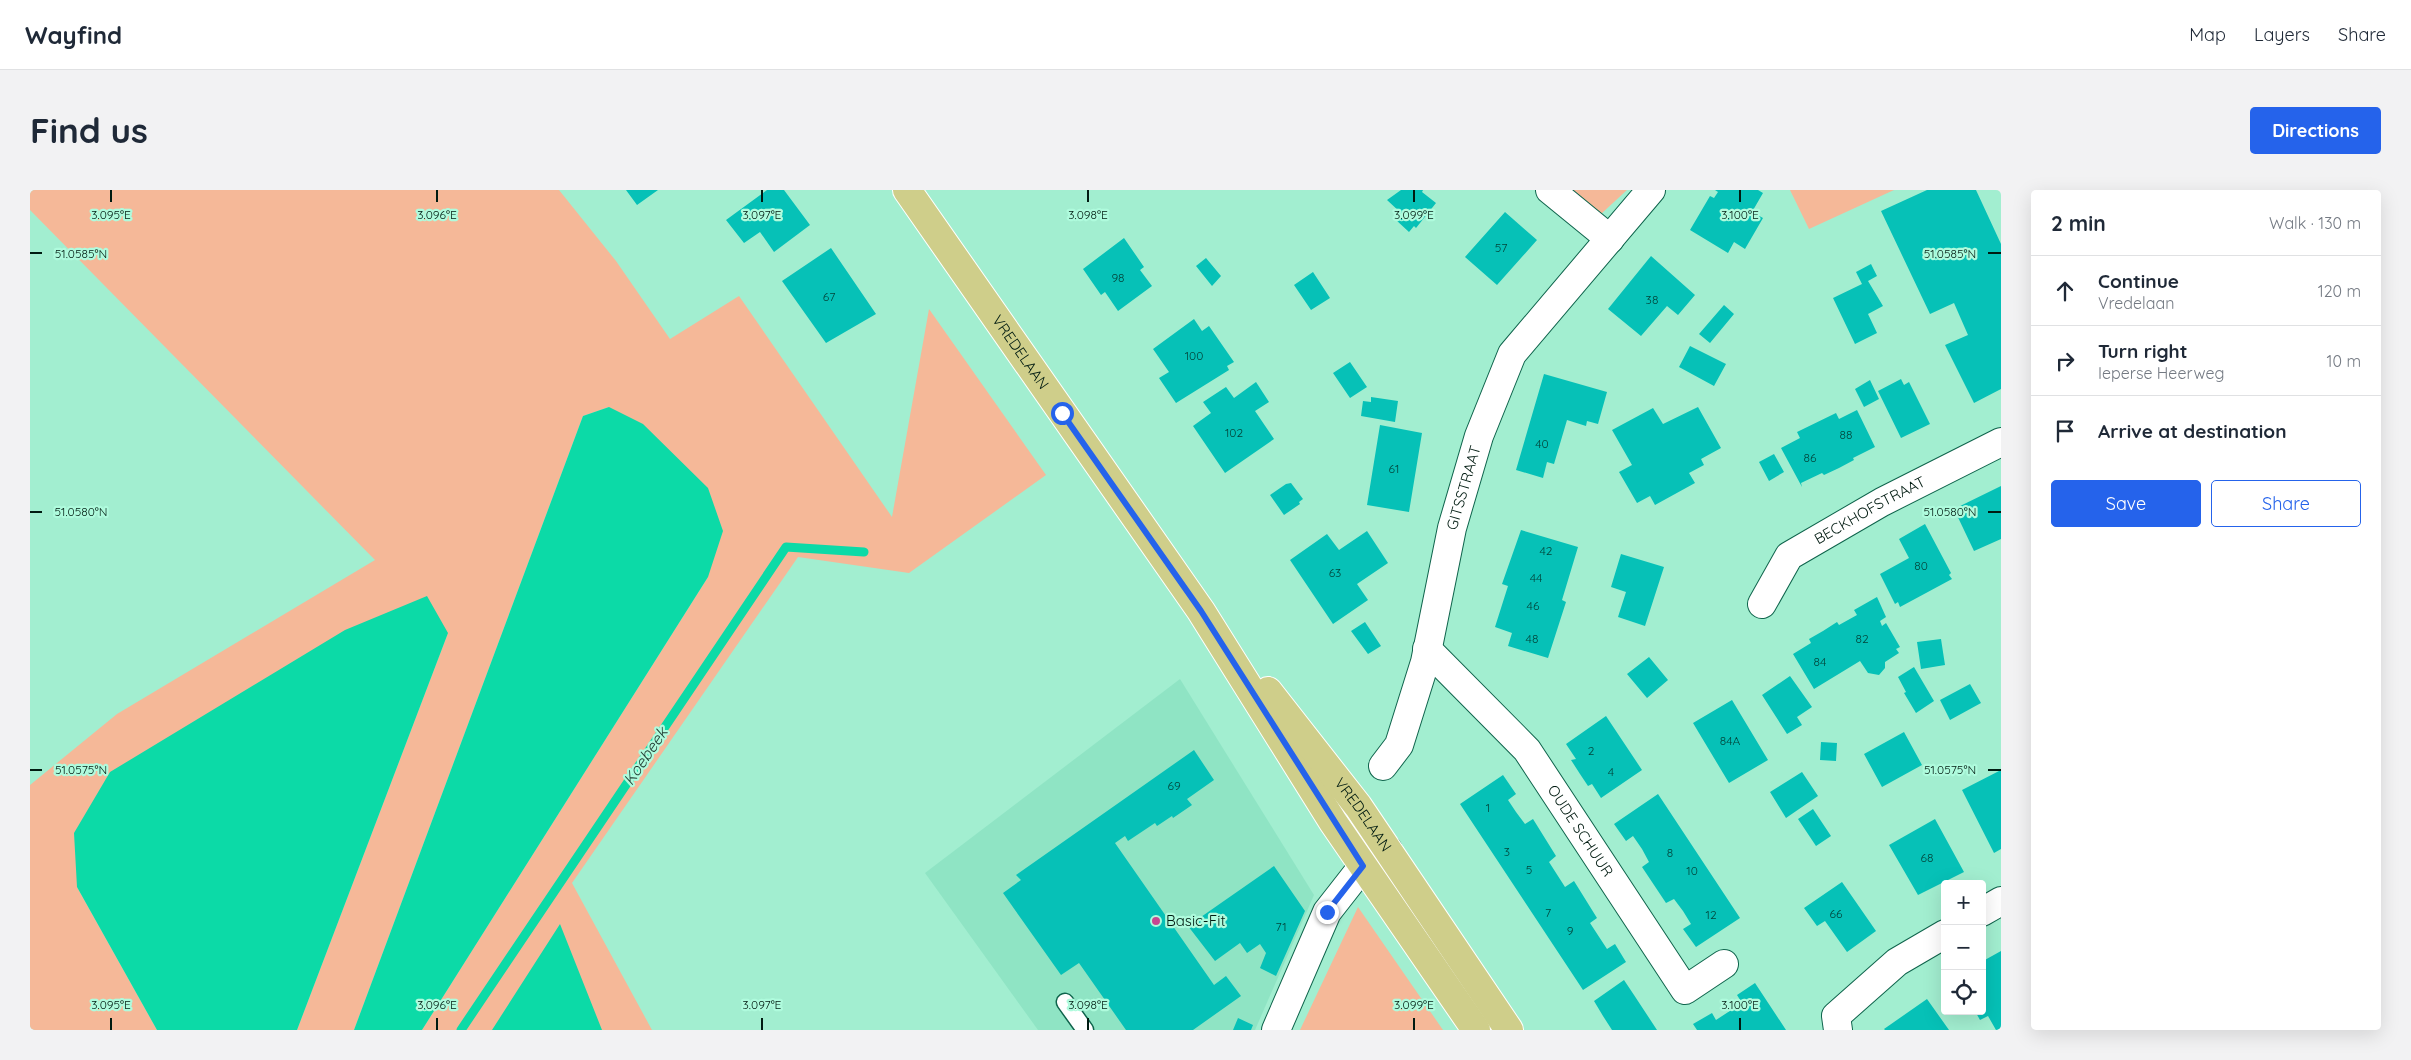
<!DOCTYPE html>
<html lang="en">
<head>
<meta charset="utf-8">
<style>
  :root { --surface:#fff; --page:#f2f2f3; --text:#1f2937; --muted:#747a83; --line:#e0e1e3; --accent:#2563eb }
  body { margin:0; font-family:Quicksand,sans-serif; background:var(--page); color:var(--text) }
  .controls { position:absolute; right:15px; bottom:15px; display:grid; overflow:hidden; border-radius:5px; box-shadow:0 5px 20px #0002 }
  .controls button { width:45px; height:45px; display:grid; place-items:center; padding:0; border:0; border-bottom:1px solid var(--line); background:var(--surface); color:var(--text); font:25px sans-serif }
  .stop { position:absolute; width:15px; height:15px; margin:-11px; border:4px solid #2563eb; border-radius:50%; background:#fff }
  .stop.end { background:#2563eb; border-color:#fff; box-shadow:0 1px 5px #0008 }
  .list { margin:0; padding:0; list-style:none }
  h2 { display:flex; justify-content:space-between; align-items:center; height:65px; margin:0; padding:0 20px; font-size:21px }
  h2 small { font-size:16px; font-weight:400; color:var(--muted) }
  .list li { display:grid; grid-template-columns:32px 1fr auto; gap:15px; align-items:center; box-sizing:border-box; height:70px; padding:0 20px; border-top:1px solid var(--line) }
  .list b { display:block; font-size:19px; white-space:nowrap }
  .list p { margin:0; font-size:16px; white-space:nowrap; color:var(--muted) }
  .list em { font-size:16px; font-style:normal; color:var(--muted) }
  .actions { display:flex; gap:10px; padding:15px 20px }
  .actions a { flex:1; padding:11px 0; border:1px solid var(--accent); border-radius:5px; text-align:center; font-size:18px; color:var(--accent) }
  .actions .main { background:var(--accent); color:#fff }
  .icon { flex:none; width:28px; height:28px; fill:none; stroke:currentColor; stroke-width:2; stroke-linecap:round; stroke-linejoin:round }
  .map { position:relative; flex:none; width:1971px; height:840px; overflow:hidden; border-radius:5px }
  header { display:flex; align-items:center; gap:30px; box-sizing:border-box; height:70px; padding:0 25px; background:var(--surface); border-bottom:1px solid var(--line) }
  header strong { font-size:24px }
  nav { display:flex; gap:28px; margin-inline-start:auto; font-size:18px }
  .intro { display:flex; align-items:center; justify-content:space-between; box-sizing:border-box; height:120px; padding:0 30px }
  h1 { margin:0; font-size:35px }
  .button { padding:12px 22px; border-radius:5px; background:var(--accent); color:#fff; font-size:18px; font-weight:700 }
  main { display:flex; gap:30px; padding:0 30px }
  aside { flex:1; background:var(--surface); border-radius:5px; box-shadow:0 5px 20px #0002 }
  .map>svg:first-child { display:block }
  .built { fill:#8fe4c4 }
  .green { fill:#f5b898 }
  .water { fill:#0cdaa7 }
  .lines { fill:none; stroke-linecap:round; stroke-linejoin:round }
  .stream { stroke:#0cdaa7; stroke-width:9 }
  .building { fill:#06c1b7 }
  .lane-casing { stroke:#0f644c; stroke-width:19 }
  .street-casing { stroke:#0f644c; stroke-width:30 }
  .primary-casing { stroke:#fff; stroke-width:30 }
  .lane { stroke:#fff; stroke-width:16 }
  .street { stroke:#fff; stroke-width:28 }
  .primary { stroke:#cfce8a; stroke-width:28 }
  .route { stroke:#2563eb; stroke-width:6 }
  .ticks { fill:none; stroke:#001b11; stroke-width:2 }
  .poi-dot { fill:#c74791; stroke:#affbdd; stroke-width:2 }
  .labels { text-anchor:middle; stroke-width:4.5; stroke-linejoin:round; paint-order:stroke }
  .number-label { font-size:12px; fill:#02443a }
  .street-label { font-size:15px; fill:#001b11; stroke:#affbdd }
  .poi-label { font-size:15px; fill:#001b11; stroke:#affbdd; text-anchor:start }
  .water-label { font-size:16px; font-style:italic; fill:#1f3a30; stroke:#affbdd }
  .ticks-label { font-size:12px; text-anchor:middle; fill:#001b11; stroke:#affbdd; stroke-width:4.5; stroke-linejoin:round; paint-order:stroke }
</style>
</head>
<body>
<header>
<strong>Wayfind</strong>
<nav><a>Map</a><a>Layers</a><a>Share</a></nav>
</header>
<div class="intro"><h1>Find us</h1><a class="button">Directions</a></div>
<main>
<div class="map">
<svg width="1971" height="840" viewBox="0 0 1971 840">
  <rect width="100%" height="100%" fill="#a2eed0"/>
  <path class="built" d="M 1150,489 L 1284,705 L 1225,840 L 1008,840 L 895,683 Z"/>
  <path class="green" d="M 0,0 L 529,0 L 586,71 L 640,149 L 709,106 L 862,327 L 899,119 L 1016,285 L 879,383 L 768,367 L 542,693 L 622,840 L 392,840 L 678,387 L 579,217 L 553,226 L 324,840 L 267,840 L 418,443 L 47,697 L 127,840 L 0,840 L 0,595 L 87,524 L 345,370 L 0,20 Z
    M 1542,0 L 1597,0 L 1571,24 Z
    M 1760,0 L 1864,0 L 1779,39 Z
    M 1328,717 L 1413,840 L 1270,840 Z"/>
  <path class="water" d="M 579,217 L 613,234 L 678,298 L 693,341 L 678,387 L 392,840 L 324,840 L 553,226 Z
    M 397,406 L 418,443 L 267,840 L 127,840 L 47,697 L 44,643 L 80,582 L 315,440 Z
    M 530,734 L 572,840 L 462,840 Z"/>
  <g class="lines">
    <path class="stream" d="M 431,840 L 756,357 L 834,362"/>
  </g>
  <path class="building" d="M 596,0 L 628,0 L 607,15 Z
    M 737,0 L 754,0 L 780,35 L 744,62 L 730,42 L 714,53 L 696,30 Z
    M 1371,0 L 1393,0 L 1392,2 L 1406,13 L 1386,38 L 1384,36 L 1379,42 L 1366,30 L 1371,23 L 1357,10 Z
    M 1685,0 L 1728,0 L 1733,3 L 1722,22 L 1733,28 L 1715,59 L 1704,52 L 1698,63 L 1660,40 L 1680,6 L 1684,8 L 1688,2 Z
    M 1897,0 L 1946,0 L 1971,54 L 1971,199 L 1944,213 L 1915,155 L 1938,145 L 1924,113 L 1900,124 L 1851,21 Z
    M 1475,22 L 1507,50 L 1467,95 L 1435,67 Z
    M 1094,48 L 1114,77 L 1110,80 L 1122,96 L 1088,121 L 1075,102 L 1071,105 L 1053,79 Z
    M 801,58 L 846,124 L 796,153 L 752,91 Z
    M 1621,66 L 1665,105 L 1648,125 L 1637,116 L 1611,146 L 1578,119 Z
    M 1176,68 L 1191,86 L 1182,96 L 1166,76 Z
    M 1841,74 L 1847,86 L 1838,91 L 1853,116 L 1838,124 L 1847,143 L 1825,154 L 1803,108 L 1832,94 L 1826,82 Z
    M 1283,82 L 1300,108 L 1281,120 L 1264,95 Z
    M 1694,115 L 1704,124 L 1680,153 L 1669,144 Z
    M 1164,129 L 1172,141 L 1179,136 L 1204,172 L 1197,176 L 1199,180 L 1146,213 L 1129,188 L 1139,182 L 1123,159 Z
    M 1660,156 L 1696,174 L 1684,196 L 1649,177 Z
    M 1320,172 L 1337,197 L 1320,208 L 1303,183 Z
    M 1514,184 L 1577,202 L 1568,234 L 1557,231 L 1556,236 L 1537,230 L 1524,274 L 1517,272 L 1513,288 L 1486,280 Z
    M 1871,189 L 1874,195 L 1879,192 L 1900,234 L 1871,248 L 1848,201 Z
    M 1840,190 L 1849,209 L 1834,217 L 1825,199 Z
    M 1226,192 L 1239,212 L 1225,221 L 1244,249 L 1195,283 L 1163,236 L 1181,223 L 1173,212 L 1196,197 L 1204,208 Z
    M 1341,207 L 1368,211 L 1365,232 L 1331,226 L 1333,211 L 1341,212 Z
    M 1668,217 L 1691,258 L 1671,269 L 1674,275 L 1659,283 L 1665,293 L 1625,315 L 1620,306 L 1607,313 L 1589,282 L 1602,275 L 1582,240 L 1623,218 L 1633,234 Z
    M 1827,220 L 1845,257 L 1823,268 L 1824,270 L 1809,278 L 1794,285 L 1792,283 L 1771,293 L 1772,297 L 1751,258 L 1770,248 L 1767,242 L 1806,223 L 1809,229 Z
    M 1350,235 L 1392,243 L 1379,322 L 1337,315 Z
    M 1744,264 L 1754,282 L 1739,291 L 1729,272 Z
    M 1261,293 L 1273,309 L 1269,312 L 1270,314 L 1254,325 L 1240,305 L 1256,294 Z
    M 1971,296 L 1971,349 L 1944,361 L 1924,319 Z
    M 1895,334 L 1921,383 L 1919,385 L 1922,389 L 1870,417 L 1868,412 L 1865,414 L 1850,384 L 1879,368 L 1869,349 Z
    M 1491,340 L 1548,357 L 1532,410 L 1536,412 L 1518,468 L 1478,456 L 1482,443 L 1465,437 L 1478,396 L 1472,394 Z
    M 1337,341 L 1358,373 L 1327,394 L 1338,410 L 1303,434 L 1260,370 L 1297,344 L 1309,360 Z
    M 1591,364 L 1634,377 L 1615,436 L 1588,427 L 1596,402 L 1581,397 Z
    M 1847,407 L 1856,427 L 1850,431 L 1852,436 L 1856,433 L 1870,457 L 1866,459 L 1869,463 L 1855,472 L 1855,478 L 1849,485 L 1838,483 L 1830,471 L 1784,499 L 1763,464 L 1781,453 L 1779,449 L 1793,441 L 1807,432 L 1809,435 L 1827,425 L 1824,420 Z
    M 1335,432 L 1351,456 L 1338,464 L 1321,441 Z
    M 1911,449 L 1915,475 L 1891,479 L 1887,452 Z
    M 1619,467 L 1638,490 L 1617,508 L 1597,484 Z
    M 1884,477 L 1904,511 L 1886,523 L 1874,503 L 1876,502 L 1868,487 Z
    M 1760,486 L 1782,517 L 1767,527 L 1772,535 L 1757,544 L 1732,505 Z
    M 1940,494 L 1951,513 L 1920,530 L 1910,510 Z
    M 1702,510 L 1738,570 L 1699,593 L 1663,533 Z
    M 1576,526 L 1612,580 L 1571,608 L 1562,594 L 1558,596 L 1550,584 L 1541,570 L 1546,569 L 1536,554 Z
    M 1874,542 L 1892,575 L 1852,597 L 1834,564 Z
    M 1791,552 L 1807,553 L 1806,571 L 1790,570 Z
    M 1164,560 L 1184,590 L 1157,609 L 1162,615 L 1143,628 L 1142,626 L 1127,636 L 1125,633 L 1098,651 L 1095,646 L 1085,653 L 1184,795 L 1196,786 L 1211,806 L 1163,840 L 1096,840 L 1049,773 L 1031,785 L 973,703 L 991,690 L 986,685 Z
    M 1971,580 L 1971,659 L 1964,663 L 1932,600 Z
    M 1772,582 L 1788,606 L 1756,628 L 1740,602 Z
    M 1473,585 L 1486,604 L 1478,610 L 1486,622 L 1495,634 L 1503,629 L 1526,666 L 1519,672 L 1535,697 L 1544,691 L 1567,728 L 1560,733 L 1577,759 L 1585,754 L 1596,772 L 1553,800 L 1430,614 Z
    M 1628,604 L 1710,728 L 1666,757 L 1653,739 L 1661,734 L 1653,721 L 1644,709 L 1636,713 L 1612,677 L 1619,672 L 1612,659 L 1603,646 L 1596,651 L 1584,634 Z
    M 1783,619 L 1801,646 L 1786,656 L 1768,629 Z
    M 1905,629 L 1934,682 L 1888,705 L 1859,655 Z
    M 1244,676 L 1275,721 L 1246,786 L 1230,778 L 1236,763 L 1230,754 L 1217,763 L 1210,753 L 1185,771 L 1158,736 Z
    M 1812,692 L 1846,741 L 1817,762 L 1795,731 L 1787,736 L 1774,718 Z
    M 1971,761 L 1971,840 L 1966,840 L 1958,826 L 1950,830 L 1945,821 L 1952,821 L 1952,778 L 1956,776 L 1953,771 Z
    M 1594,790 L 1604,805 L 1627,840 L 1582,840 L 1573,826 L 1564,811 Z
    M 1725,793 L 1756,840 L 1667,840 L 1663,834 L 1682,823 L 1686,830 L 1712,813 L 1707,805 Z
    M 1897,809 L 1919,840 L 1855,840 L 1854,839 Z
    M 1208,828 L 1223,835 L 1221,840 L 1203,840 Z"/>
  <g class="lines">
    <g class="lane-casing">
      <path id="lane" d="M 1035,812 L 1055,840"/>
    </g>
    <g class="street-casing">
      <g id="street">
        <path d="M 1520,0 L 1580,49"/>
        <path id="s1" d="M 1732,414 L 1759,366 L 1852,312 L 1971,252"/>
        <path id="s2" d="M 1397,459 L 1497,560 L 1655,800 L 1694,774"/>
        <path id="s3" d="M 1353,576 L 1369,555 L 1395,472 L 1422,338 L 1449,246 L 1482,164 L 1621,0"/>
        <path d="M 1952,722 L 1971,711"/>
        <path d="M 1246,840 L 1297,722 L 1333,676 L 1358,660"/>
        <path d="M 1808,840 L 1806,826 L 1867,772 L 1915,744"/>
      </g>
    </g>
    <g class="primary-casing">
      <g id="primary">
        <path id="s4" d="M 877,0 L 1171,421 L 1303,632 L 1446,840"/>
        <path id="s5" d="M 1238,501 L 1328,616 L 1479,840"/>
      </g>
    </g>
    <use href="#lane" class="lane"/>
    <use href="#street" class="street"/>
    <use href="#primary" class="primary"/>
  </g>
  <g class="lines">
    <path class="route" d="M 1032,223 L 1171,421 L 1333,676 L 1297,722"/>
  </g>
  <path class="ticks" d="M 81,0 L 81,12M 407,0 L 407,12M 732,0 L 732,12M 1058,0 L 1058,12M 1384,0 L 1384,12M 1710,0 L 1710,12M 0,63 L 12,63M 1958,63 L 1971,63M 0,322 L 12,322M 1958,322 L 1971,322M 0,580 L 12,580M 1958,580 L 1971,580M 81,828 L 81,840M 407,828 L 407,840M 732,828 L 732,840M 1058,828 L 1058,840M 1384,828 L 1384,840M 1710,828 L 1710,840"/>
  <circle class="poi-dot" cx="1126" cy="731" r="5"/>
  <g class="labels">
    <g class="number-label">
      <text x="1471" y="62">57</text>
      <text x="1088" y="92">98</text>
      <text x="799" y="111">67</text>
      <text x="1622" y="114">38</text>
      <text x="1164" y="170">100</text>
      <text x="1204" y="247">102</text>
      <text x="1816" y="249">88</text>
      <text x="1512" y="258">40</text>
      <text x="1780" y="272">86</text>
      <text x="1364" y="283">61</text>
      <text x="1516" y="365">42</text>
      <text x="1891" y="380">80</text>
      <text x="1305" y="387">63</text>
      <text x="1506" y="392">44</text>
      <text x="1503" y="420">46</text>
      <text x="1502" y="453">48</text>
      <text x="1832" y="453">82</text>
      <text x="1790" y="476">84</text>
      <text x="1700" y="555">84A</text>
      <text x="1561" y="565">2</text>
      <text x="1581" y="586">4</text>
      <text x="1144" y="600">69</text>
      <text x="1458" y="622">1</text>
      <text x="1477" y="666">3</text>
      <text x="1640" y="667">8</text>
      <text x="1897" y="672">68</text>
      <text x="1499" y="684">5</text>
      <text x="1662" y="685">10</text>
      <text x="1518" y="727">7</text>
      <text x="1806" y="728">66</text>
      <text x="1681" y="729">12</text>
      <text x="1251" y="741">71</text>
      <text x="1540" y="745">9</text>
    </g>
    <g class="street-label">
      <text dy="5" stroke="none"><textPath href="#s4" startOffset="198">VREDELAAN</textPath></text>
      <text dy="5" stroke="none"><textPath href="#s3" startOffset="292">GITSSTRAAT</textPath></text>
      <text dy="5" stroke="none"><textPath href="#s1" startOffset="148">BECKHOFSTRAAT</textPath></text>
      <text dy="5" stroke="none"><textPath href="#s5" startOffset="156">VREDELAAN</textPath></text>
      <text dy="5" stroke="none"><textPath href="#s2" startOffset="239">OUDE SCHUUR</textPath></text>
    </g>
    <g class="poi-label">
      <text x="1136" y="736">Basic-Fit</text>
    </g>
    <g class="water-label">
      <text transform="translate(615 566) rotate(-56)" y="6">Koebeek</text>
    </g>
  </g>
  <g class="ticks-label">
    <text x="81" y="29">3.095°E</text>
    <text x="407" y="29">3.096°E</text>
    <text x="732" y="29">3.097°E</text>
    <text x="1058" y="29">3.098°E</text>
    <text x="1384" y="29">3.099°E</text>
    <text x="1710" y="29">3.100°E</text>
    <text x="51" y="68">51.0585°N</text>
    <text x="1920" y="68">51.0585°N</text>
    <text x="51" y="326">51.0580°N</text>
    <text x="1920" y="326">51.0580°N</text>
    <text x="51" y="584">51.0575°N</text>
    <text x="1920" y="584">51.0575°N</text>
    <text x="81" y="819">3.095°E</text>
    <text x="407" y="819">3.096°E</text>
    <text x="732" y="819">3.097°E</text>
    <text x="1058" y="819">3.098°E</text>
    <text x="1384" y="819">3.099°E</text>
    <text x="1710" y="819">3.100°E</text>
  </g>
</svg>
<div class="controls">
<button>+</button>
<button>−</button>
<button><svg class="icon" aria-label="locate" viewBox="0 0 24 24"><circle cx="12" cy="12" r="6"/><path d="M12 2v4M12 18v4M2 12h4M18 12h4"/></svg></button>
</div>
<div class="stop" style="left:1032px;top:223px"></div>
<div class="stop end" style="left:1297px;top:722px"></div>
</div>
<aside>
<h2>2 min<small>Walk · 130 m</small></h2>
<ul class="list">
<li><svg class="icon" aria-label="ahead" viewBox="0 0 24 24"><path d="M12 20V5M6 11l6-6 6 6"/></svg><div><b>Continue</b><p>Vredelaan</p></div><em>120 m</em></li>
<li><svg class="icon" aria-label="right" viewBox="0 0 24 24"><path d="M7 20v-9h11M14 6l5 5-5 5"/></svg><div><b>Turn right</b><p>Ieperse Heerweg</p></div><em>10 m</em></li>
<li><svg class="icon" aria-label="arrive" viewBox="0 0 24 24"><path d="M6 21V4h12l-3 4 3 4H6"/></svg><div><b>Arrive at destination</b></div></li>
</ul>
<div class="actions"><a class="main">Save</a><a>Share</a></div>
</aside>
</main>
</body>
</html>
